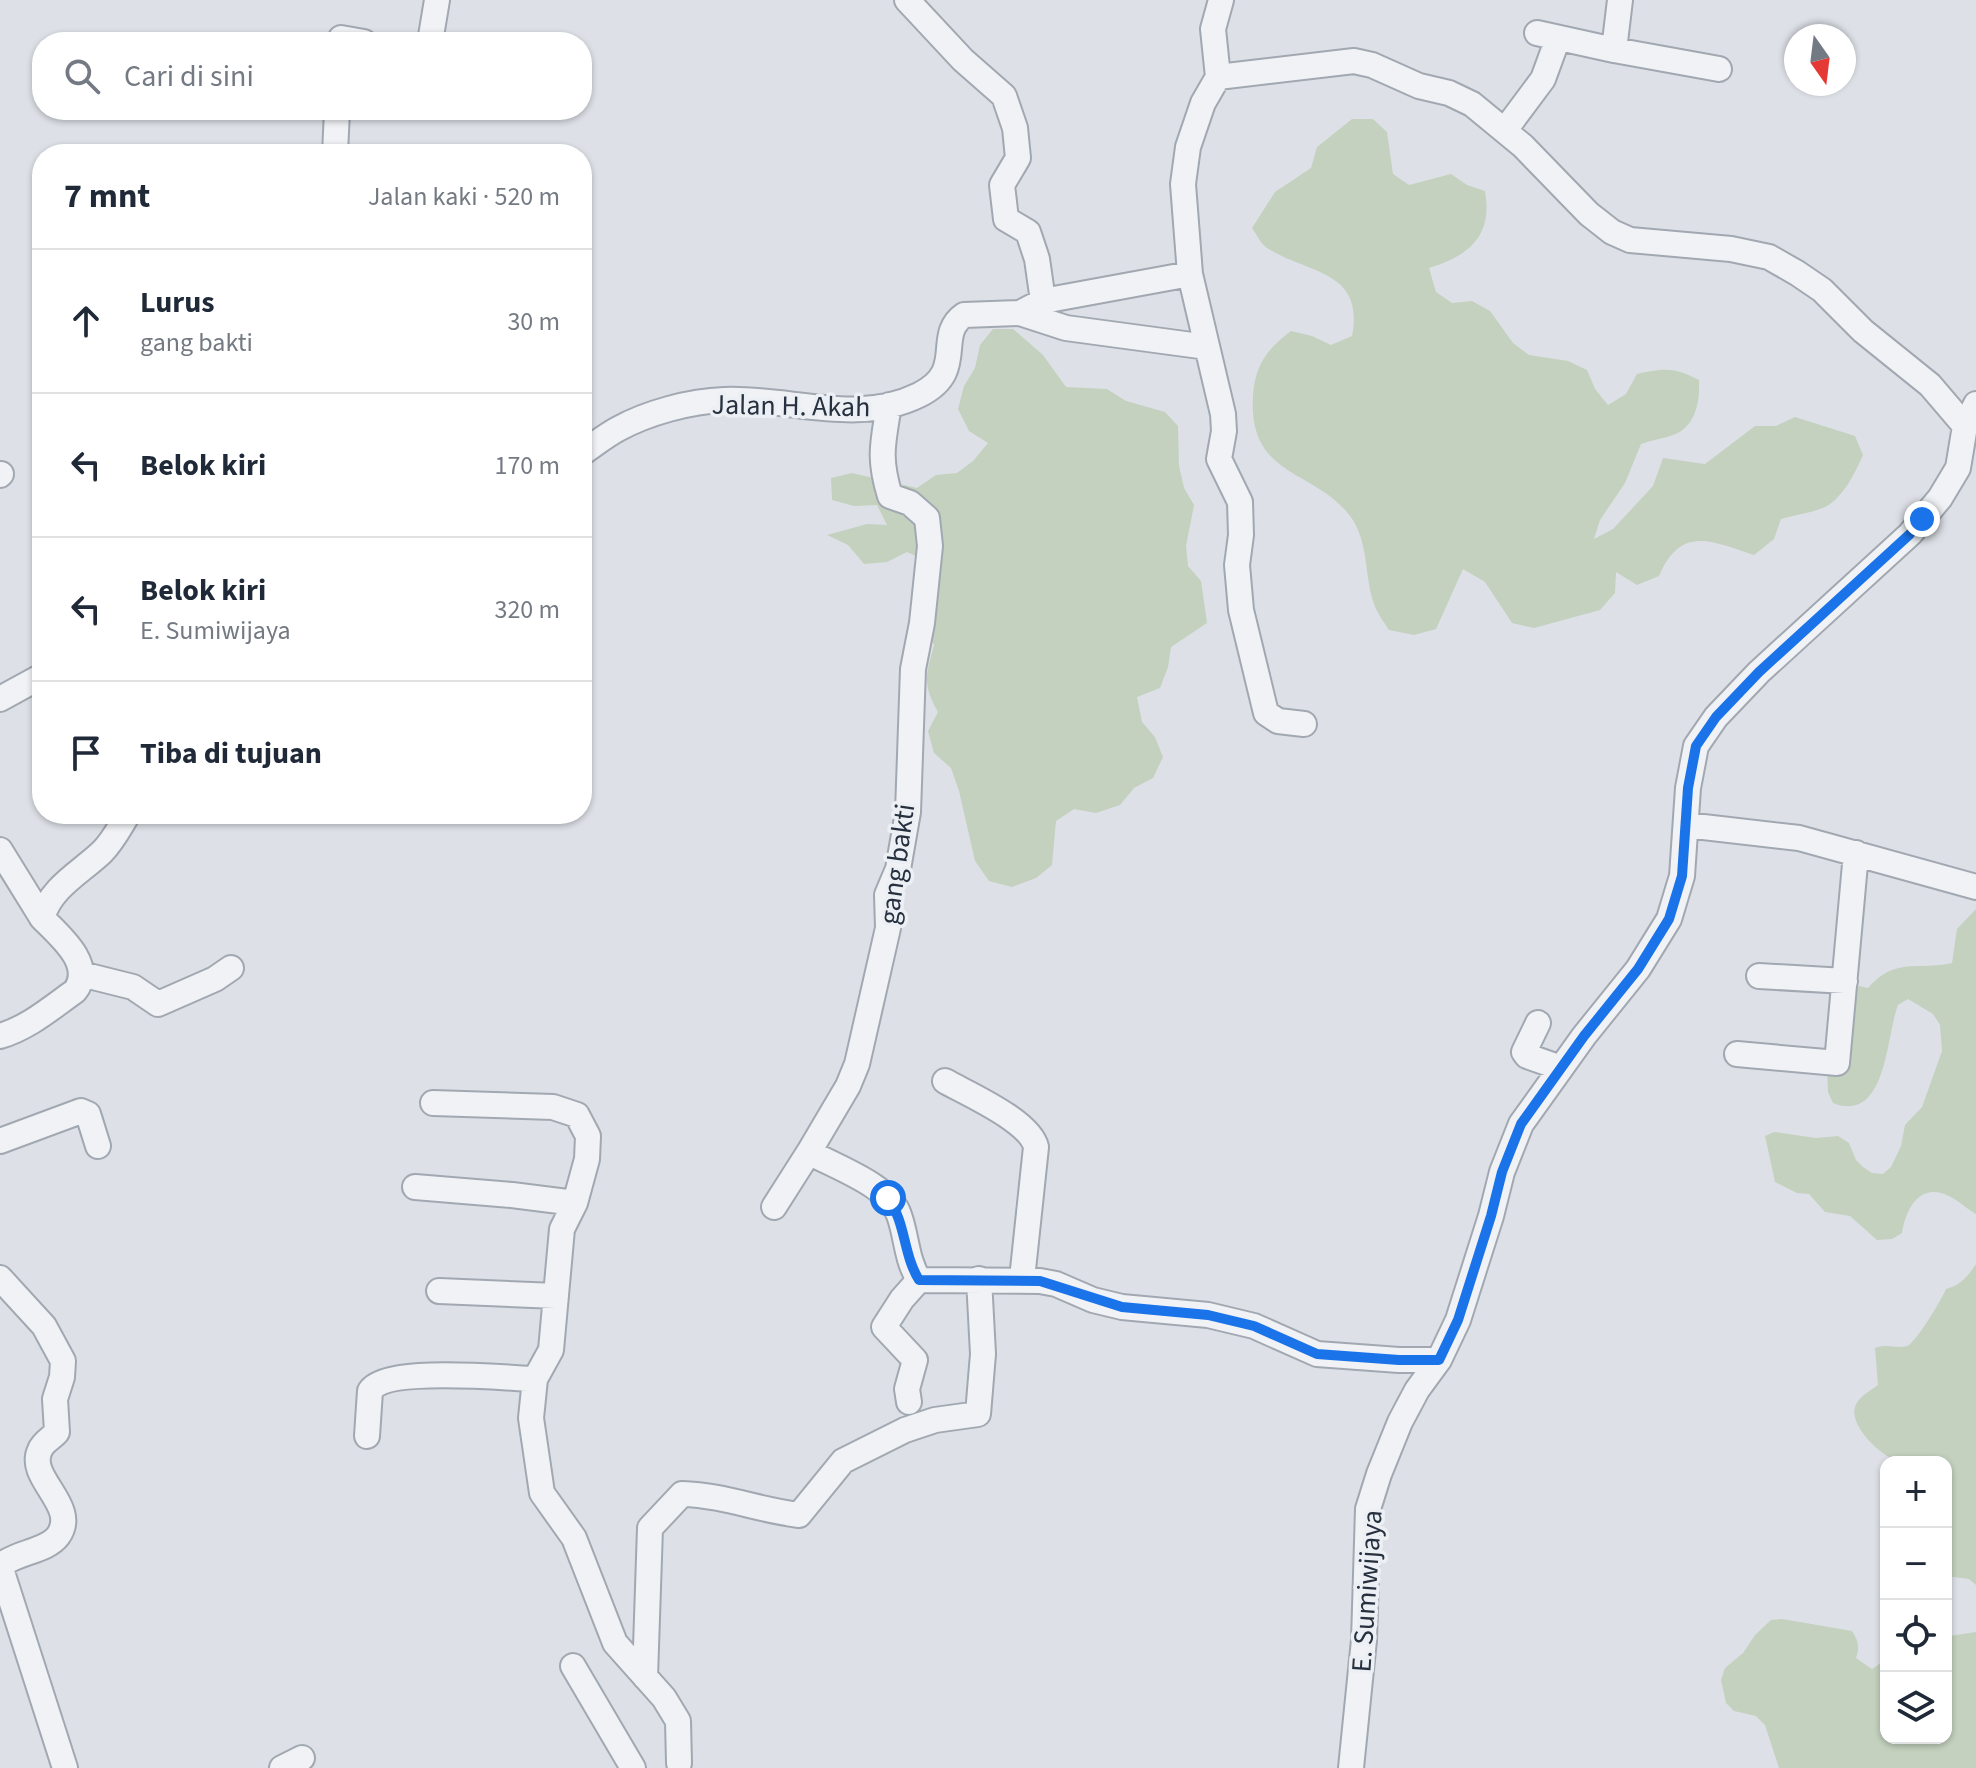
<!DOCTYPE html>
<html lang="id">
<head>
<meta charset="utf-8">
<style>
  :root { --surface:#fff; --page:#f2f2f3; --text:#1f2937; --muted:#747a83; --line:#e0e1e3 }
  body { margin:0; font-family:"Source Sans 3",sans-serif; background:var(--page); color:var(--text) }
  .controls { position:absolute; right:24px; bottom:24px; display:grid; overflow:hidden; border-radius:16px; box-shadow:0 2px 6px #0004 }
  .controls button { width:72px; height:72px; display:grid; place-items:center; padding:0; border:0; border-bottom:2px solid var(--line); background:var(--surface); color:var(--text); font:40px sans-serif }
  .compass { position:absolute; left:1784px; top:24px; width:72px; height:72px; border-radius:50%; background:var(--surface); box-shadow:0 2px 6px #0004; rotate:166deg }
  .stop { position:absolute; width:24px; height:24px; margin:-18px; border:6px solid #1a73e8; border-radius:50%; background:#fff }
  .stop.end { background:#1a73e8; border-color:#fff; box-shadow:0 2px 8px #0008 }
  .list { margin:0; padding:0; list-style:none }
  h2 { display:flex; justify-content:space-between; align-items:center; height:104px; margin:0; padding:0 32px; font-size:34px }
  h2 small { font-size:26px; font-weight:400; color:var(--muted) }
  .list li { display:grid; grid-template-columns:52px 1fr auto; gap:24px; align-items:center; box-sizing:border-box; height:144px; padding:0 32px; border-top:2px solid var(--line) }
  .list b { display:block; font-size:30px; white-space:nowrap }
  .list p { margin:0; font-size:26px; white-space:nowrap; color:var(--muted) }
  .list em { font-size:26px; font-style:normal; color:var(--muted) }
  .icon { flex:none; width:44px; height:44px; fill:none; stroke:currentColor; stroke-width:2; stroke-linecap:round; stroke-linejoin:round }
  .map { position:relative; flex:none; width:1976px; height:1768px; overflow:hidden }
  .search { position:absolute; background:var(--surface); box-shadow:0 2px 6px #0004; left:32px; top:32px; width:560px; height:88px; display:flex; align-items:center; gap:20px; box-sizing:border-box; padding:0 28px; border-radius:32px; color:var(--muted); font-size:30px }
  .panel { position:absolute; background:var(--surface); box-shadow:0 2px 6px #0004; left:32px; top:144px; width:560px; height:680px; border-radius:32px }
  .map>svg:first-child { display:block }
  .green { fill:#c3d1be }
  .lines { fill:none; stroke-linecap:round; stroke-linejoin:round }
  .minor-casing { stroke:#a2a8b1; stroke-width:28 }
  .minor { stroke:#f0f2f5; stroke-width:24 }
  .route { stroke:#1a73e8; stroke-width:10 }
  .labels { text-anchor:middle; stroke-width:7; stroke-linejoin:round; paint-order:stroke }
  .street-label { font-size:28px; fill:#26303e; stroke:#ecf0f5 }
</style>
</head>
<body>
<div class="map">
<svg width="1976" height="1768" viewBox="0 0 1976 1768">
  <rect width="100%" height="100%" fill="#dde1e7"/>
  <path class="green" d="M 1352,119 L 1373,119 L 1387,132 L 1393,174 L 1409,185 L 1451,174 L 1467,185 L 1485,191 C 1493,236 1469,256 1429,268 L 1436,292 L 1452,303 L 1472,301 L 1490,311 L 1513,343 L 1529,355 L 1568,361 L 1587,370 L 1595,389 L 1608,405 L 1626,394 L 1637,374 C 1664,368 1674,367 1699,380 C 1700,401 1696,427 1673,435 C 1663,439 1651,440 1641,444 L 1625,483 L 1600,520 L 1594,539 L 1613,529 L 1653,486 L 1663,458 L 1705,464 L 1755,426 L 1776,426 L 1795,417 L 1855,436 L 1863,455 C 1855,473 1843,498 1825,507 C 1812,513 1794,515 1781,519 L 1774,539 L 1754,555 C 1711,541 1681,525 1659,576 L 1637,585 L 1616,572 L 1615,593 L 1600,610 L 1534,628 L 1512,623 L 1485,582 L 1463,569 L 1436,629 L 1414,635 L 1389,630 C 1384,622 1377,613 1374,604 C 1364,575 1369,541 1350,516 C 1315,469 1248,478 1253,396 C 1255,365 1267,349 1291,331 L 1312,336 L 1331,345 L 1352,336 C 1365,270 1308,274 1267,248 C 1261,244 1257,235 1252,228 L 1275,192 L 1311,168 L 1317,147 Z
    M 993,329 L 1013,329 L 1043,355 L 1066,387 L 1107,389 L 1126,401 L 1165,412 L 1178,426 L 1179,466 L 1184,488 L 1194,505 L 1186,546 L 1188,566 L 1201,581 L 1207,623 L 1171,647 L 1168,667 L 1160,688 L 1137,697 L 1142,722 L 1155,737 L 1163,757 L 1153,778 L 1134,788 L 1120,805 L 1096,813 L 1074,809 L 1056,821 L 1052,865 L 1036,878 L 1012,887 L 989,881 L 975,861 L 959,791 L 951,768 L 934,753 L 928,731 L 938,712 C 922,684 926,675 934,645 L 912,602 L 923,583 L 929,562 L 907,552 L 887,562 L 864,564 L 848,545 L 827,535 L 867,524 L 887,525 L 877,505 L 854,506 L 832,500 L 831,478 L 852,473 L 917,488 L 936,475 L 957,473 L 973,461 L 988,443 L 969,431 L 958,409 L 964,386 L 975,368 L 980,345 Z
    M 1976,909 L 1976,1214 C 1967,1209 1959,1201 1949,1196 C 1920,1182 1906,1208 1902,1233 L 1892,1239 L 1877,1240 L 1850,1216 L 1825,1212 L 1809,1194 L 1797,1193 L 1775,1182 L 1765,1136 L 1774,1132 L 1816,1138 L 1838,1136 L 1849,1143 L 1856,1160 L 1863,1167 L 1872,1173 L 1883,1174 L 1891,1167 L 1901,1146 L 1905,1125 L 1922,1107 L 1942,1051 L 1940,1025 L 1933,1014 L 1908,999 L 1898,1005 C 1886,1036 1887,1124 1833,1103 L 1828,1092 L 1827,1068 L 1849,991 L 1859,986 L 1868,988 C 1896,956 1917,971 1952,963 L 1957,929 Z
    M 1976,1264 L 1976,1585 L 1969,1579 L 1946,1576 L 1946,1462 C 1932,1462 1914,1465 1901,1462 C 1882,1458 1849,1426 1855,1407 C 1858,1397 1870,1391 1878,1385 L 1875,1348 C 1887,1343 1895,1349 1907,1346 C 1915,1344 1942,1299 1946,1289 C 1961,1285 1967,1277 1976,1264 Z
    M 1782,1619 L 1852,1631 C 1858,1640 1860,1647 1856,1658 L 1872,1669 L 1881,1663 L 1886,1653 L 1886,1738 L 1946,1738 L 1946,1639 L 1950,1636 L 1976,1632 L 1976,1768 L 1779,1768 L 1765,1725 L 1756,1716 L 1734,1711 L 1726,1703 L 1721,1680 L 1725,1668 L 1743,1653 L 1755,1635 L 1771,1620 Z"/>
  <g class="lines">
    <g class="minor-casing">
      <path id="minor" d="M 907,0 L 963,60 L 1004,96 L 1015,128 L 1018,158 L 1002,185 L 1006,219 L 1028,232 L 1037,259 L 1043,301
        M 1221,0 L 1213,29 L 1218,77 L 1203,103 L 1188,147 L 1183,184 L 1190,274 L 1223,414 L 1224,431 L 1219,459 L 1240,502 L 1241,535 L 1237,565 L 1241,610 L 1266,713 L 1278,721 L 1304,724
        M 1620,0 L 1614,50 L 1719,69
        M 1537,33 L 1614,50
        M 340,42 L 341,38 L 364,42
        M 430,42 L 437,0
        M 1218,77 L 1354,61 L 1372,65 L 1419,86 L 1449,93 L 1472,104 L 1523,146 L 1589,214 L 1612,232 L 1630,240 L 1731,249 L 1769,257 L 1797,273 L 1822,290 L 1863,331 L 1930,385 L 1965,426
        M 1505,130 L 1543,79 L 1558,38
        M 335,154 L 337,110
        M 1020,313 L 1066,328 L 1207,347
        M 889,405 C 883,443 878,457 890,496 L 910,503 L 927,518 L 930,546 L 922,623 L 913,669 L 908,812 L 898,869 L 887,895 L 888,928 L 857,1064 L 848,1086 L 809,1152 C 835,1167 889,1185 899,1215 C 907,1237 906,1259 919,1280
        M 582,453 C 594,445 605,436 618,429 C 647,413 690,401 724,400 C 789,397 856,426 919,395 C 968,371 934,336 964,315 L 1020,313 L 1043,301 L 1190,274
        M 0,475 L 1,474
        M 0,699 L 42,676
        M 1686,825 L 1799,838 L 1976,887
        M 0,850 L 42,918
        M 81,974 L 133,987 L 158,1004 L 215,979 L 231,968
        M 1759,976 L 1845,981
        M 1538,1023 L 1524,1052 L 1527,1056 L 1561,1068
        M 0,1036 C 28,1028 51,1008 75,991 C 95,965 60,936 42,918 C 51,887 80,873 102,852 C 113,841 120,827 128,814
        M 1737,1054 L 1837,1063 L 1856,853
        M 945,1081 C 968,1094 1030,1121 1036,1147 L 1022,1279
        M 433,1103 L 553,1107 L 577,1115 L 588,1136 L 587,1159 L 575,1203 L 562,1229 L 551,1350 L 535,1379
        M 0,1141 L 81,1111 L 88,1114 L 98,1146
        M 415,1187 L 512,1195 L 575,1203
        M 774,1207 L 809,1152
        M 0,1278 L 44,1326 L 63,1361 L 62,1377 L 55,1399 L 57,1432 C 52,1438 43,1442 40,1450 C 26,1478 80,1506 58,1536 C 47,1551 18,1552 3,1564 L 2,1572 L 65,1768
        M 439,1291 L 556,1296
        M 909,1402 L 907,1389 L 915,1360 L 884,1327 L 902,1299 L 919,1280 L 1040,1281 L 1056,1284 L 1093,1300 L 1122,1307 L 1208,1315 L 1254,1326 L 1317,1354 L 1399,1360 L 1439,1360
        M 367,1436 L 370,1391 C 386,1366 504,1378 535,1379 L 531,1418 L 542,1493 L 574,1538 L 615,1643 L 664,1698 L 678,1721 L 679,1763
        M 573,1666 L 633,1768
        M 645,1677 L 650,1528 L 682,1494 C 724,1495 758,1510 799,1515 L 843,1461 L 905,1430 L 935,1420 L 978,1414 L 983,1354 L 979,1279
        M 282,1768 L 302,1758
        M 1351,1768 L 1364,1640 L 1368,1509 L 1379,1474 L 1400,1422 L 1417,1390 L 1439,1360 L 1458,1320 L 1491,1216 L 1502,1172 L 1521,1124 L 1584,1036 L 1638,969 L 1669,919 L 1682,876 L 1688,788 L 1696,746 L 1716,717 L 1759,672 L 1910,534 L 1940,498 L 1958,468 L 1965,426 L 1976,404"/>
    </g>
    <use href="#minor" class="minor"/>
  </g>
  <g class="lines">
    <path class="route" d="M 888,1198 C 906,1223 903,1254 919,1280 L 1040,1281 L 1122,1307 L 1208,1315 L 1254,1326 L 1317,1354 L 1399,1360 L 1439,1360 L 1458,1320 L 1491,1216 L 1502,1172 L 1521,1124 L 1584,1036 L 1638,969 L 1669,919 L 1682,876 L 1688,788 L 1696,746 L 1716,717 L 1759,672 L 1910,534 L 1922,519"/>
  </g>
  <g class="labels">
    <g class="street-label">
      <text transform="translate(791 405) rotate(1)" y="10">Jalan H. Akah</text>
      <text transform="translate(896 864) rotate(-82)" y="10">gang bakti</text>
      <text transform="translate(1366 1591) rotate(-86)" y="10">E. Sumiwijaya</text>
    </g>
  </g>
</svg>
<div class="controls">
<button>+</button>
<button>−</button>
<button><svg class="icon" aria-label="locate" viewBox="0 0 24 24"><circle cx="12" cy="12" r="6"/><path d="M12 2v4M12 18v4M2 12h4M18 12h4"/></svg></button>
<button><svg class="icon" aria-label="layers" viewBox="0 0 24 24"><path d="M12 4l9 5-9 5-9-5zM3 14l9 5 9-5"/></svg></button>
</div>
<svg class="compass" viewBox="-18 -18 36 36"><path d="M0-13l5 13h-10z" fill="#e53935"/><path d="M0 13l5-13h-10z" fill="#747a83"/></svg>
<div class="stop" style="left:888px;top:1198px"></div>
<div class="stop end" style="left:1922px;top:519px"></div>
<div class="search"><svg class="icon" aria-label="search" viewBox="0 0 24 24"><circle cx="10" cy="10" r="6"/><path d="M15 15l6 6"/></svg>Cari di sini</div>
<section class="panel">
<h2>7 mnt<small>Jalan kaki · 520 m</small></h2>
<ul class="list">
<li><svg class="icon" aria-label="ahead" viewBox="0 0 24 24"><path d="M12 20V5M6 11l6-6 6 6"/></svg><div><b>Lurus</b><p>gang bakti</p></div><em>30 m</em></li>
<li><svg class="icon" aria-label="left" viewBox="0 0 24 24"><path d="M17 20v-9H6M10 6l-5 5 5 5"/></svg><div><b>Belok kiri</b></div><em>170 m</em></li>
<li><svg class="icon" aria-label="left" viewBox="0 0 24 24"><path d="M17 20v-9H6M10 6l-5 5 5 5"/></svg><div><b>Belok kiri</b><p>E. Sumiwijaya</p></div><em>320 m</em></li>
<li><svg class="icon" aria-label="arrive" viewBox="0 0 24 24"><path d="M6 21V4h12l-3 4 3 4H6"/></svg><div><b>Tiba di tujuan</b></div></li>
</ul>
</section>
</div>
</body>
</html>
